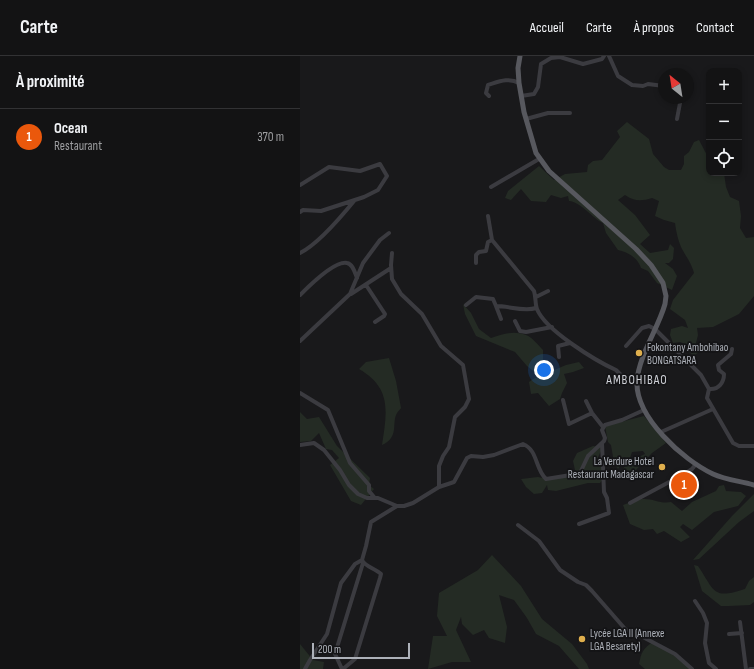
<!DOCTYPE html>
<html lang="fr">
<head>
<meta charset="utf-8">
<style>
  :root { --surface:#131314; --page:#202022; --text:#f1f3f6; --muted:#9d9ea0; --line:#323234; --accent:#ea580c }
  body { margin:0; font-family:"Sofia Sans Condensed",sans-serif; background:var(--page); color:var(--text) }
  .controls { position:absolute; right:12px; top:12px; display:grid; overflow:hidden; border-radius:8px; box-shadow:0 2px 6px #0003 }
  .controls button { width:36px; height:36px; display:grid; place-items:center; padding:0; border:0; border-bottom:1px solid var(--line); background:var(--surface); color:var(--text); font:20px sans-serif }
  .compass { position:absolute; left:358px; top:12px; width:36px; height:36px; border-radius:50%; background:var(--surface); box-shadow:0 2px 6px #0003; rotate:330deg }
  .scale { position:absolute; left:12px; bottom:10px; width:98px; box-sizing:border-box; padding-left:4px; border:2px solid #adb1b9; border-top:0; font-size:11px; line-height:14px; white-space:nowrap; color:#adb1b9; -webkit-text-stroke:3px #141416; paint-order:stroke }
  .you { position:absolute; left:244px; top:314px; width:14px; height:14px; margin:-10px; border:3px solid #fff; border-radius:50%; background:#1a73e8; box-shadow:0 0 0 6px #1a73e833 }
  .badge { display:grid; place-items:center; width:26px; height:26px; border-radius:50%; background:var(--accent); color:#fff; font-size:13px; font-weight:700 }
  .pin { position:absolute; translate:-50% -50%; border:2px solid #fff; box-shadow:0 1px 4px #0006 }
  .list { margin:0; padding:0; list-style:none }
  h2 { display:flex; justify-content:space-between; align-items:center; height:52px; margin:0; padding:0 16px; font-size:17px }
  h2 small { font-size:13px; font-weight:400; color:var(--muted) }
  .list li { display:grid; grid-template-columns:26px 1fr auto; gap:12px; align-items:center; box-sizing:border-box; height:56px; padding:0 16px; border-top:1px solid var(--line) }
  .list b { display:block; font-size:15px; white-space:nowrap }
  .list p { margin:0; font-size:13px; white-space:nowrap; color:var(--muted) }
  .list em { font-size:13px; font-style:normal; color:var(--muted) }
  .icon { flex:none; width:22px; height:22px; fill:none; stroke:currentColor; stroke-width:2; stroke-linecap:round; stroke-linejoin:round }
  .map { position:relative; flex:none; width:454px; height:613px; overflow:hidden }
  header { display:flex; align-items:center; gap:24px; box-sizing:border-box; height:56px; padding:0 20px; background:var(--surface); border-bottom:1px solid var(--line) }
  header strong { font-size:19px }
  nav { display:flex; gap:22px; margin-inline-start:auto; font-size:14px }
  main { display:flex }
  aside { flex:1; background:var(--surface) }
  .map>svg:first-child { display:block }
  .green { fill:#242b24 }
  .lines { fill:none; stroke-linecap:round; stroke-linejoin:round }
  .minor { stroke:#3b3b40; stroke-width:4 }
  .major { stroke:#57585e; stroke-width:5 }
  .poi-dot { fill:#dfaf4d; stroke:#141416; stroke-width:1.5 }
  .labels { text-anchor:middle; stroke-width:3.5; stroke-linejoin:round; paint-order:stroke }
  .poi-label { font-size:11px; fill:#adb1b9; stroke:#141416; text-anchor:start }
  .quarter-label { font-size:13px; letter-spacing:1px; fill:#ced0d6; stroke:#141416 }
</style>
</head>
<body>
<header>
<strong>Carte</strong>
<nav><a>Accueil</a><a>Carte</a><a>À propos</a><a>Contact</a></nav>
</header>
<main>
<aside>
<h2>À proximité<small></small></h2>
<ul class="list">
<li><span class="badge">1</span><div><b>Ocean</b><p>Restaurant</p></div><em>370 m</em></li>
</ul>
</aside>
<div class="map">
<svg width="454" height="613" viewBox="0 0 454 613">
  <rect width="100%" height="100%" fill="#19191b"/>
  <path class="green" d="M 327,66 L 349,83 L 353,98 L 364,111 L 369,114 L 381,114 L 384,108 L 384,100 L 389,96 L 394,86 L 399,84 L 409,103 L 409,117 L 424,117 L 426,131 L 430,141 L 439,145 L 441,160 L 440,172 L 446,182 L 454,181 L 454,240 L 439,258 L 413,271 L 397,272 L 398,279 L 396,287 L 401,294 L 394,300 L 389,296 L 387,289 L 380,286 L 373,287 L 370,279 L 371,273 L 382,270 L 388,272 L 385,264 L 370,253 L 373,244 L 394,217 C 391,206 386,201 381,191 C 378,184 376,175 375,167 L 364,164 L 355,160 L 359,145 L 352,142 C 342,145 335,146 325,139 L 318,144 L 335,159 L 350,179 L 340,188 L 350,197 L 368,194 L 370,188 L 374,192 L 373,203 L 369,207 L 365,207 L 373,213 L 377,220 L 372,234 L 357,227 L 348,215 L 341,212 C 338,202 328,196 318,194 L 306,177 L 303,167 C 292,162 281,146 269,145 L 268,140 L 261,142 L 251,139 L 246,146 L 231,145 L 221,133 L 211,144 L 205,142 L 208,135 L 239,110 L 254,124 L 265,118 L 287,116 L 288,109 L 293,105 L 302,104 L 320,81 L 317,75 Z
    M 163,248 L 171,257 L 179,273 L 191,282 C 202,278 214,274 226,279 C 232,281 238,289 243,294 L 243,305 L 247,316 L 237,318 L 227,310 L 215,296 L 176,280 L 165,258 Z
    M 89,302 L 96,325 L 101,352 C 100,354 98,355 97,357 C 91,367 100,381 82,389 C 87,356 92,332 59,313 L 66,306 Z
    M 279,306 L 284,312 L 273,316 L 264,318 L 267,327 L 262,337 L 260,343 L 249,350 L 238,337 L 231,338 L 229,326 L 233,323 L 266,309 Z
    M 0,356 L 7,363 L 19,361 L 37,390 L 70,422 L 69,429 L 74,433 L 61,449 L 51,445 L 30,409 L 39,402 L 32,394 L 26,393 L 19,377 L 11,385 L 0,386 Z
    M 344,360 L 366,387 L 352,397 L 335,415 L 324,418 L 322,415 L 328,404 L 334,403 L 345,398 L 343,395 L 332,396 L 330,402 L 325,402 L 318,413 L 314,407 L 311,389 L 308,386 L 305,370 Z
    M 293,390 L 303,391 C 301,397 297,400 297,407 L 302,411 L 305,421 L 300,427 L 288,427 L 256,435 L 248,434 L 247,429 L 242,437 L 234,438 L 226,431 L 221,423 L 238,421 L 247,423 L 280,418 L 275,414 L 273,405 L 277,397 Z
    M 424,429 L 426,435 L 441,436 L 446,440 L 438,450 L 414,456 L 392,474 L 383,468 L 380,471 L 390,481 L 381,486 L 364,475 L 357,478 L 353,473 L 344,474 L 330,468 L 323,449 C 329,447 336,443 342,443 C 352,442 360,448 371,446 L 382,455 L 392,446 L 416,435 L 419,430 Z
    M 454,438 L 454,455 L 439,466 L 399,503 L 393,504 L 432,460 Z
    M 192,499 L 221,530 L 242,563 L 272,588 L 287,608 L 289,613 L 279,613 L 259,590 L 236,578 L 227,562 L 214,544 L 199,539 L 207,571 L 205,587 L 189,582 L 184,574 L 173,579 L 162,568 L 161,561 L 156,574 L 171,606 L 152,606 L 128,613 L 133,580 L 147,580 L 137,560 L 139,537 L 178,514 Z
    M 394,509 L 398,510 C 415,535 412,544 445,533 L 449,525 L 454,521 L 454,546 L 450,549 L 429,550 L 421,550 L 402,535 Z
    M 353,586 L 365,593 L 393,613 L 345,613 L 339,608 C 341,597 343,592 353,586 Z
    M 0,588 L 13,604 L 24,606 L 23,613 L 0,613 Z"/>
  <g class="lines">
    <path class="minor" d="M 309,0 L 318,20 L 332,29 L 343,30 L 348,28 L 364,30
      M 189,40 L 186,37 L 188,29 C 198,26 209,21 219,27
      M 221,40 L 234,38 L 238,31 L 241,8 L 251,2 L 260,1 L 283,8 L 302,3 L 304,0
      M 226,63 L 248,57 L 270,57
      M 377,63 L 380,47 L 378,42
      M 0,129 L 29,111 L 60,115 L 80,108 L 87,120 L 78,134 L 64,141 L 21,155 L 3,154 L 0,156
      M 191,131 L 239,103
      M 188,160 L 192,184 L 234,235 C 236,241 235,248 237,253 C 245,274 296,305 316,314 L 321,319 L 337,326
      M 0,197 C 18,188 41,161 54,145
      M 92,197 L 91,209 L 92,223 L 101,238 L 122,258 L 141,290 L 163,309 L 169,343 L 165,351 L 155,361 L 149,391 L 143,400 L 139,410 L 139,431
      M 176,207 L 176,199 L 179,196 L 186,195 L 188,186 L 192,184
      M 66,229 L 85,258 L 84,260 L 75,266
      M 51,238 L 91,212
      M 0,239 C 8,231 35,204 47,207 C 53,208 55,217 57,222
      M 236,241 L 248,235
      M 166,249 L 176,241 L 193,243 L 196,250 C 209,250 224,256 236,252
      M 196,250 L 201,263
      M 215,265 L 220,275 L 226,276 L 252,271
      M 0,285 L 50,238 L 63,207 L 80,184 L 89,177
      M 326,290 L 342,272 L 349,270 L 355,273 L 401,319 L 409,333 L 407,342 L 433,387 L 439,390 L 454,390
      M 259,301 L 258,290 L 270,287
      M 409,333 C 419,334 424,326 424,318 L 419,314 L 418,309 L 431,298 L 432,293
      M 0,337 L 28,354 L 50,407 L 69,429 L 69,435 L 74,441
      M 263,344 L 269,368 L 292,357
      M 286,345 L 292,357 L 303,371
      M 361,376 L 413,353
      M 0,389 L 14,387 L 24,394 L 40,414 L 49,429 L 58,438 L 67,442 L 78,442 L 97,450 L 104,450 L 113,447 L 139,431 L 154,426 L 167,402 L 171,400 L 183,401 L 194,399 L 223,388 C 238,394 235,413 246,423 L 277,418 L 280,417 L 288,400 L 304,385 L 305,382 L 302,374 L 305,369 L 322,364 L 344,354
      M 330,447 L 386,417 L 392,413 L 396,408
      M 279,468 L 309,457 L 307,442 L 304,436 L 302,387
      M 218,469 L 239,485 L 260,514 L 278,526 L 286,529 L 292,535 L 326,574 L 341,580 L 375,598 L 392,613
      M 395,545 L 403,557 L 407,567 L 405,587 L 409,607 L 416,613
      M 440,566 L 446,613
      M 429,578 L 442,577
      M 5,613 L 10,604 L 27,578 L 41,527 L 55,508 L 62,504 L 66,490 L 71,466 L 97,450
      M 42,613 L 35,598 L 63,507
      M 43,613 L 55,603 L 80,522 L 81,518 C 75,512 65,511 62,504
      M 450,613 L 454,613"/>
    <path class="major" d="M 220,0 L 218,12 L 219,27 L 224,56 L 236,97 L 249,115 L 336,193 L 351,209 L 363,227 L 366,240 L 365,248 C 358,273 339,299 337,325 C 335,361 383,404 413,418 C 426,424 440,425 454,429"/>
  </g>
  <g class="poi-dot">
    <circle cx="339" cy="297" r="4"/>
    <circle cx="362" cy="411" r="4"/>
    <circle cx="282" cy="583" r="4"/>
  </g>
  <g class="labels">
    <g class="poi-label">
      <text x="347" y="295">Fokontany Ambohibao<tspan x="347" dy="13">BONGATSARA</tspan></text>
      <text x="354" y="409" text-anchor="end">La Verdure Hotel<tspan x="354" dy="13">Restaurant Madagascar</tspan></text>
      <text x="290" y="581">Lycée LGA II (Annexe<tspan x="290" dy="13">LGA Besarety)</tspan></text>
    </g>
    <g class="quarter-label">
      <text x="337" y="328">AMBOHIBAO</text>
    </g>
  </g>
</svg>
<div class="controls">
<button>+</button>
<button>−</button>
<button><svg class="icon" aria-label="locate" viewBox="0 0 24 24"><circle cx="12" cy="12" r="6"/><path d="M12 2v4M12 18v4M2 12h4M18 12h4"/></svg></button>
</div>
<svg class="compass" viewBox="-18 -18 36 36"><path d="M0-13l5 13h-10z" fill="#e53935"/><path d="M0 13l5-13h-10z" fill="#9d9ea0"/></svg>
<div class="scale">200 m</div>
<div class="you"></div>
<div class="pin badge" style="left:384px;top:429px">1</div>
</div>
</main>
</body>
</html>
